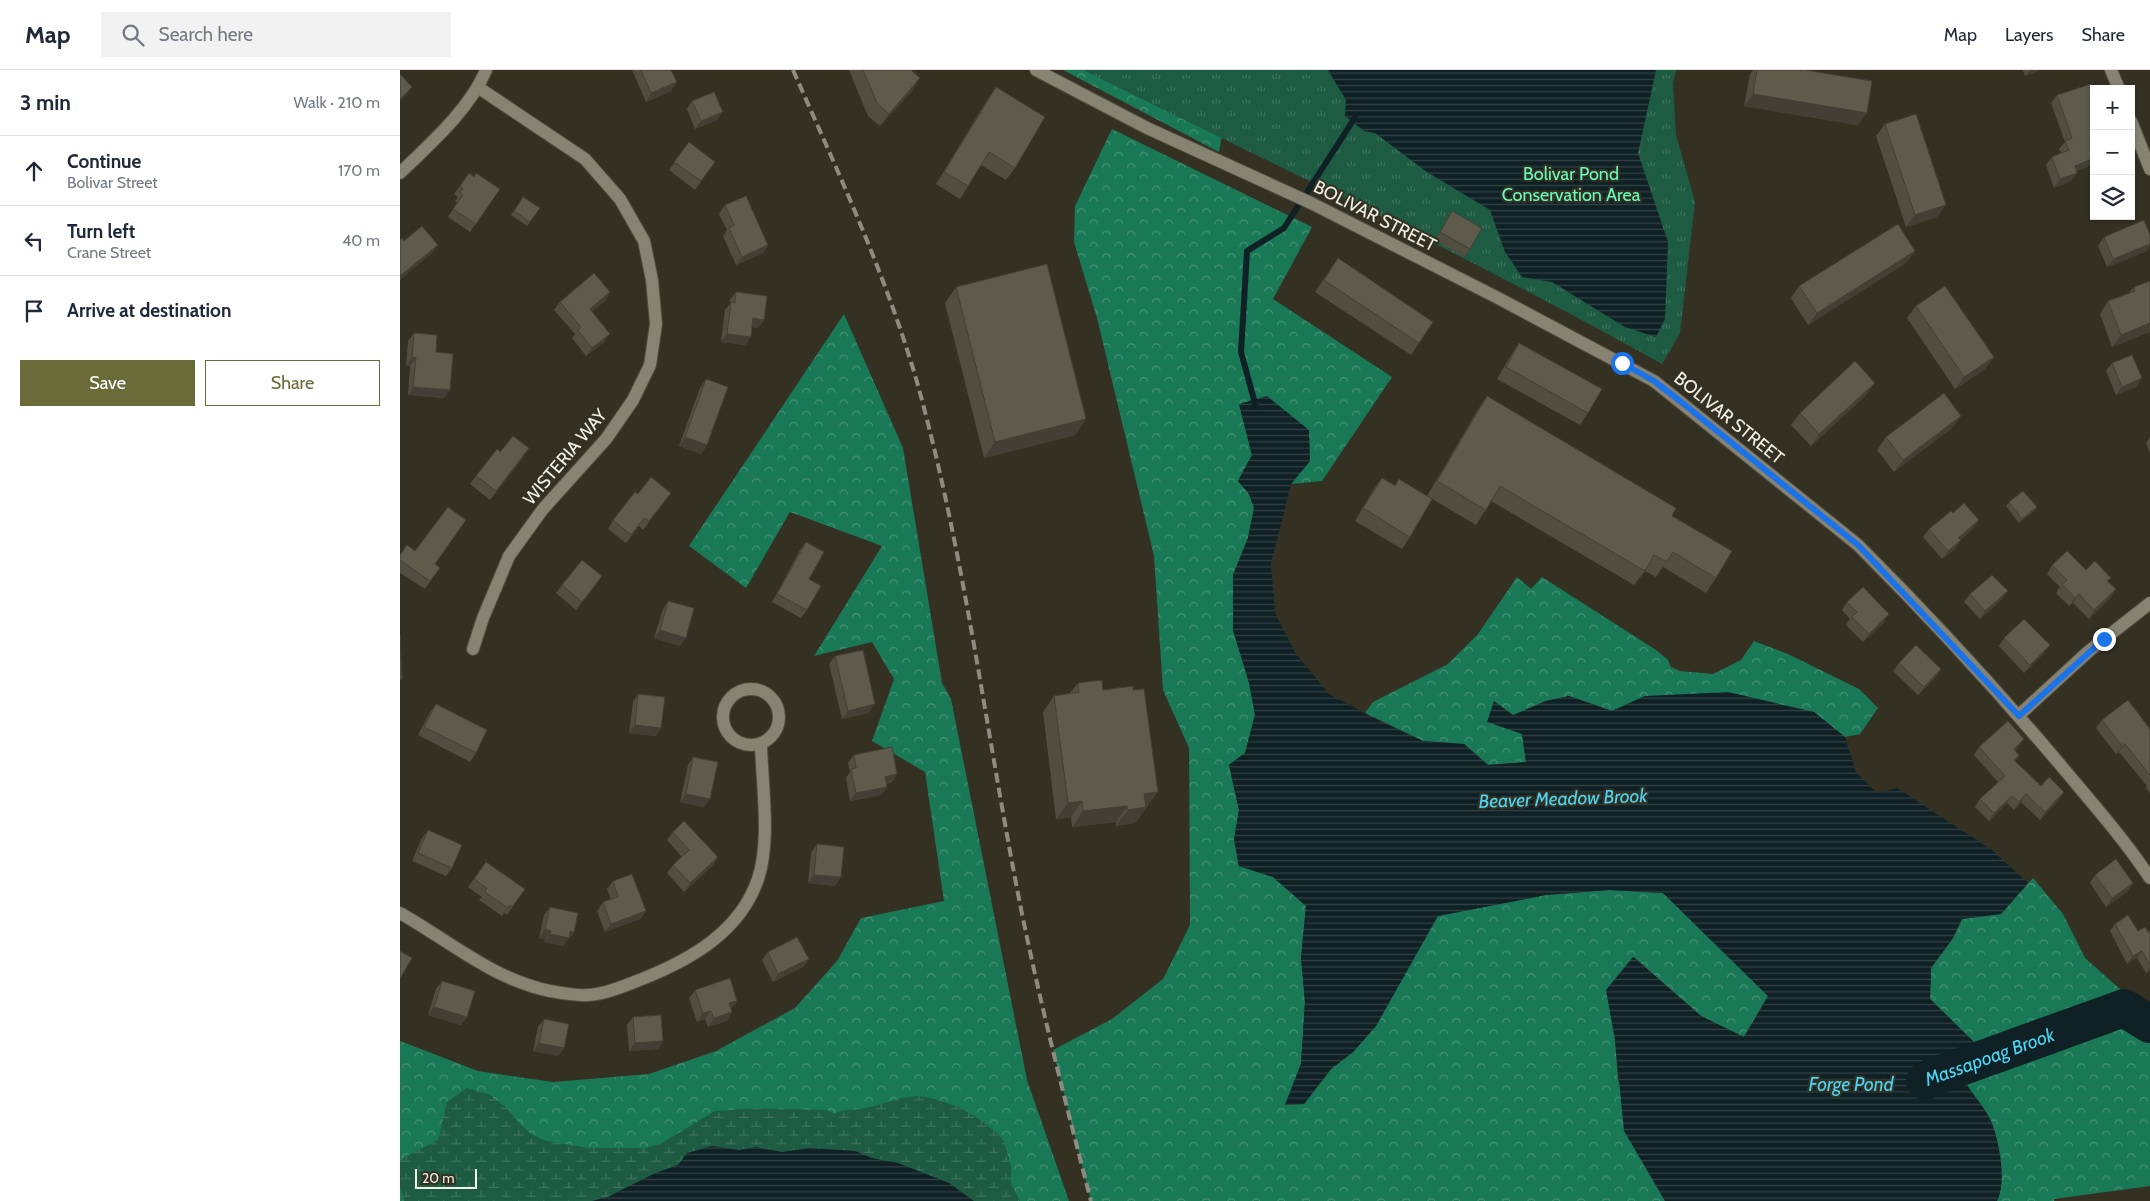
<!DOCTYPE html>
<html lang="en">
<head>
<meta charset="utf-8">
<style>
  :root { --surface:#fff; --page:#f2f2f3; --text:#1f2937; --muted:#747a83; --line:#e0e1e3; --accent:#6b6b39 }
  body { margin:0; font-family:Cabin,sans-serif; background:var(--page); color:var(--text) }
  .controls { position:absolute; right:15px; top:15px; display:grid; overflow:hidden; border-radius:0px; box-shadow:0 1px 4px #0004 }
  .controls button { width:45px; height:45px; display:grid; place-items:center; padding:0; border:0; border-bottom:1px solid var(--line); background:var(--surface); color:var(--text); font:25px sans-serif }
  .scale { position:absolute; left:15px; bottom:12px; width:62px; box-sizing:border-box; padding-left:5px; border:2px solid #f1efe6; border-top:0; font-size:14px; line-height:18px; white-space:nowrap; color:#f1efe6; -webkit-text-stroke:4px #343123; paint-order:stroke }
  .stop { position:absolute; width:15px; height:15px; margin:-11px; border:4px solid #1a73e8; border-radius:50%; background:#fff }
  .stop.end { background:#1a73e8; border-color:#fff; box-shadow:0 1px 5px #0008 }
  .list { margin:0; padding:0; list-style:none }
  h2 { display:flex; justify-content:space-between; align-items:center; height:65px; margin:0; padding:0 20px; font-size:21px }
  h2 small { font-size:16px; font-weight:400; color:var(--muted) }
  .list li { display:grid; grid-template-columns:32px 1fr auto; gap:15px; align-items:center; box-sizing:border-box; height:70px; padding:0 20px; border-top:1px solid var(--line) }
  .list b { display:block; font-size:19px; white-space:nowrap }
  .list p { margin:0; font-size:16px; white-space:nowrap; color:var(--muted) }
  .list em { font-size:16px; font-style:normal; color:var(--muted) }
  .actions { display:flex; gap:10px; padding:15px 20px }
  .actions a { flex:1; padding:11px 0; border:1px solid var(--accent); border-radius:0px; text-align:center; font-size:18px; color:var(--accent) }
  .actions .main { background:var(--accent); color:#fff }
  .icon { flex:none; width:28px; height:28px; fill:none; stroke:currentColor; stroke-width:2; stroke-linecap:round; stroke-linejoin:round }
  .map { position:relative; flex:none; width:1750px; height:1131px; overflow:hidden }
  header { display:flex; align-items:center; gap:30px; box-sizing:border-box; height:70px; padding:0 25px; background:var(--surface); border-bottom:1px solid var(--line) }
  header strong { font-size:24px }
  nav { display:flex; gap:28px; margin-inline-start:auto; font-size:18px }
  .search { width:350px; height:45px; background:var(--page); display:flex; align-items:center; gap:12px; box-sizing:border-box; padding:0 18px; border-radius:0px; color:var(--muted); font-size:19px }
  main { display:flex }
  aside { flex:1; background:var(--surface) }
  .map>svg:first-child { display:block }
  .forest { fill:url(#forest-crowns) }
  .wetland { fill:url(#wetland-marsh) }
  .park { fill:url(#park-tufts) }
  .water { fill:url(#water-rules) }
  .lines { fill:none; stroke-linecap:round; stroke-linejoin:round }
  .stream { stroke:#0f2125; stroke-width:6 }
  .river { stroke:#0f2125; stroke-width:38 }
  .minor-casing { stroke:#4f4c40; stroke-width:14 }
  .minor { stroke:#878373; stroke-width:12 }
  .rail { stroke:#8e8c80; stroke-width:4; stroke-dasharray:10 5; stroke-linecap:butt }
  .wall { fill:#514e41 }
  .shaded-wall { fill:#424035 }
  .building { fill:#5e5b4c; stroke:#424035 }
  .route { stroke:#1a73e8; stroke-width:6 }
  .labels { text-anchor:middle; stroke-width:4; stroke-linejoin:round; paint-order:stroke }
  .park-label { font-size:18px; fill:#64fcbd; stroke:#343123 }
  .street-label { font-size:18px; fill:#f1efe6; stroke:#343123 }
  .water-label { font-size:19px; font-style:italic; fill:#49d7f7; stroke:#343123 }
</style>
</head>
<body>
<header>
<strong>Map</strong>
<div class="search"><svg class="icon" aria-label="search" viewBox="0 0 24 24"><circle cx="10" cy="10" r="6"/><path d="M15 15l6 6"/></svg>Search here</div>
<nav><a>Map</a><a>Layers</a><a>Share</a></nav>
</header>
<main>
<aside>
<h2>3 min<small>Walk · 210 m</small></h2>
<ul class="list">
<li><svg class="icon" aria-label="ahead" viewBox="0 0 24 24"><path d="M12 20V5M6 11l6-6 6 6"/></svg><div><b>Continue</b><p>Bolivar Street</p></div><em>170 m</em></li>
<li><svg class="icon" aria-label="left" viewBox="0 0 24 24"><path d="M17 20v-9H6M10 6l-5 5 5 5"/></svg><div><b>Turn left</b><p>Crane Street</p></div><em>40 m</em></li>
<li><svg class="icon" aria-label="arrive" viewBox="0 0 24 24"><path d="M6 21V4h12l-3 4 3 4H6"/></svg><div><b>Arrive at destination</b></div></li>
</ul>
<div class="actions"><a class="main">Save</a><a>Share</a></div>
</aside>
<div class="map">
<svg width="1750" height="1131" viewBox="0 0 1750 1131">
  <defs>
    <pattern id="forest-crowns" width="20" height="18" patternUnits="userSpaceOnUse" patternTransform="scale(1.25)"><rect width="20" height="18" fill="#197855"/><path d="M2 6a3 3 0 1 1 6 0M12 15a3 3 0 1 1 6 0" fill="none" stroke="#469276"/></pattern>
    <pattern id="wetland-marsh" width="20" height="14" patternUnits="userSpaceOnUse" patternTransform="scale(1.25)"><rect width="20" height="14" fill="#1d5b42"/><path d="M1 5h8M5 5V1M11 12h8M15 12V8" fill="none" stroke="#3e735d"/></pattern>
    <pattern id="park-tufts" width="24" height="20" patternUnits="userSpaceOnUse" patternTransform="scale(1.25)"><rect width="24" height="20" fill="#1d5b42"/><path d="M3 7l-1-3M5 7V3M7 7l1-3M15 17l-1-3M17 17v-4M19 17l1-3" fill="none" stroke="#3e735d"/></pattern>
    <pattern id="water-rules" width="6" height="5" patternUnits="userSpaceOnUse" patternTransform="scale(1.25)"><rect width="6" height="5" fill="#0f2125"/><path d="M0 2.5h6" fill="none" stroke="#324245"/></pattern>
  </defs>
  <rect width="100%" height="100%" fill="#343123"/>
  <path class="forest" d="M 663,0 L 767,0 L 827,37 L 819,82 Z
    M 712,59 L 912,157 L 873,229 L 992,307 L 922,411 L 891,414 L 910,391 L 839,334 L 852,385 L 838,411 L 849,424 L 854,438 L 848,468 L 833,505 L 855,645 L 845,683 L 829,695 L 839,740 L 834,770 L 839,796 L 873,807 L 906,836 L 901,888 L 905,932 L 901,994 L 885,1035 L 904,1034 L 931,999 L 953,982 L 976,956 L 1037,846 L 1146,825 L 1209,820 L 1263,823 L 1368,926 L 1344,967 L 1301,946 L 1234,887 L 1215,970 L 1218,1010 L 1265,1131 L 691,1131 L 653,980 L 712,949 L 763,909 L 790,855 L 789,678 L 763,620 L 754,486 L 697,248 L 674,172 L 675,136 Z
    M 444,244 L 503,378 L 542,613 L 551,629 L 627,1010 L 669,1131 L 574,1131 L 549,1113 L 498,1093 L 472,1088 L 455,1081 L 410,1078 L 382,1082 L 356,1077 L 339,1080 L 312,1076 L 278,1095 L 192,1131 L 0,1131 L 0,971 L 78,1001 L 153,1012 L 249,1004 L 316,981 L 395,938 L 437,891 L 461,848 L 544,831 L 525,702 L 472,671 L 494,609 L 472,572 L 414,586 L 482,476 L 390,442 L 346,518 L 289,476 Z
    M 1117,507 L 1131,519 L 1142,507 L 1256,580 L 1268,590 L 1271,597 L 1280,601 L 1313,604 L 1341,590 L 1354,571 L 1388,584 L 1459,619 L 1478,638 L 1460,664 L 1445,667 L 1414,642 L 1245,626 L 1212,641 L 1169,626 L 1146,631 L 1113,646 L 1122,664 L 1126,692 L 1088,695 L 1064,674 L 1023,671 L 965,643 L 973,632 L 1048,594 L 1078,564 Z
    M 1633,808 L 1663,844 L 1685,888 L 1750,946 L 1750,1116 L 1654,1129 L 1654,1131 L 1597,1131 C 1607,1111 1599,1071 1591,1051 C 1585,1038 1574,1026 1567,1015 L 1576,974 L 1530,929 L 1531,898 L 1553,868 L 1562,849 L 1601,844 Z"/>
  <path class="wetland" d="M 67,1018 L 90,1025 L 108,1039 L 119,1053 L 131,1064 L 146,1071 L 189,1078 L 245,1078 L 262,1073 L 315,1041 L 358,1038 L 418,1040 L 427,1040 L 434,1044 L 441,1041 L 467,1038 L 502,1028 L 519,1026 L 535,1029 L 559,1037 L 580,1050 L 599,1065 L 604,1072 L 611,1096 L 611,1113 L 620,1131 L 574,1131 L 549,1113 L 498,1093 L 472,1088 L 455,1081 L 410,1078 L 382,1082 L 356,1077 L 339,1080 L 312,1076 L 278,1095 L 255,1103 L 208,1127 L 192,1131 L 4,1131 L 0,1117 L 0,1093 L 5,1087 L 38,1070 L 47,1032 Z"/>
  <path class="park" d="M 683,0 L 1276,0 L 1273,13 L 1276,65 L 1295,132 L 1280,263 L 1262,294 C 1073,188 877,96 683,0 Z"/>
  <path class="water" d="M 928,0 L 1256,0 L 1238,83 L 1268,172 L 1265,249 L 1256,267 L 1225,257 L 1152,212 L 1122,207 L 1105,182 L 1090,140 L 1027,102 L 975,63 L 964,61 L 945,46 L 946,30 Z
    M 867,326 L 909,360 L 910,391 L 891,414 L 871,494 L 875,543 L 896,584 L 929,624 L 978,650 L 1023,671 L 1064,674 L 1088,695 L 1126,692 L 1122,664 L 1087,652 L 1094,631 L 1113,645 L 1146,631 L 1169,626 L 1212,641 L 1245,626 L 1328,622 L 1414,642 L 1445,667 L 1456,702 L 1477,723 L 1497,718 L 1592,780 L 1628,813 L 1601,844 L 1562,849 L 1553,868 L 1531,898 L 1530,929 L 1576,974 L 1567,1015 C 1574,1026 1585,1038 1591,1051 C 1599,1071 1607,1111 1597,1131 L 1265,1131 L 1224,1061 L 1215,970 L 1206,920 L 1233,887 L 1301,946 L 1344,967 L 1368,926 L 1263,823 L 1209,820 L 1146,825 L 1038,846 L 976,956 L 953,982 L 931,999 L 904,1034 L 885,1035 L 901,994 L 905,932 L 901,888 L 906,836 L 873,807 L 839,796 L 834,769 L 839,740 L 829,695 L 845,683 L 855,645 L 849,613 L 833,561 L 833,505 L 848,468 L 854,438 L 849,424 L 838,411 L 852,385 L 839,334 Z
    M 312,1076 L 339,1080 L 356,1077 L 382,1082 L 410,1078 L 455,1081 L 472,1088 L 498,1093 L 549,1113 L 574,1131 L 192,1131 L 208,1127 L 255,1103 L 278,1095 L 287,1083 Z"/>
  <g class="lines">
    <path class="stream" d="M 856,337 L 841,282 L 847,181 L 884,158 L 956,46"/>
    <path class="river" id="s1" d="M 1525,1011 L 1530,1008 L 1724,938 L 1750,954"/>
    <g class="minor-casing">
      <path id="minor" d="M 636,0 L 747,58 L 911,133 L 1098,228 L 1254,311 L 1458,475 C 1529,546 1598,621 1663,698 C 1693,734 1724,769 1750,808
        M 1711,0 L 1719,19
        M 1731,51 L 1750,99
        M 0,103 C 30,74 70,39 86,0
        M 73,579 L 83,548 L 109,486 L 143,439 L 206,369 L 233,330 L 250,295 L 256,254 L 252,210 L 244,171 L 220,129 L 185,89 L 79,18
        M323 647a28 28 0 1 1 56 0a28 28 0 1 1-56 0Z
        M 1619,645 L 1689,581 L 1750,533
        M 0,843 C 48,870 94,910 150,921 C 161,923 176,926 188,925 C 206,924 224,916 242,909 C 290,890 340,862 358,809 C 371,770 362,716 361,674"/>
    </g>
    <use href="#minor" class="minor"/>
    <path class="rail" d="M 393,0 C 438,102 486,205 517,312 C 565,485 586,663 621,839 C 641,937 666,1034 691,1131"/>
  </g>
  <path class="wall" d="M 232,0 L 271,0 L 271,21 L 246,32 Z
    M 449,0 L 511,0 L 512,21 L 480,56 L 468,46 Z
    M 1353,0 L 1405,0 L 1458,55 L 1344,36 L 1350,4 Z
    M 1623,0 L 1640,0 L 1625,6 Z
    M 596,17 L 615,98 L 606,110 L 581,95 L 560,129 L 536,114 L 587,30 Z
    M 1694,22 L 1694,94 L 1677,101 L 1677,103 L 1671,111 L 1654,118 L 1646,95 L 1652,87 L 1661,83 L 1659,79 L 1665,72 L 1651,33 L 1657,25 Z
    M 292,31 L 317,50 L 295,59 L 287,39 Z
    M 1485,54 L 1537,147 L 1506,157 L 1476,66 Z
    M 289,72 L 315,92 L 295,120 L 269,100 Z
    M 69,103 L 74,107 L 100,119 L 70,162 L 48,147 L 57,133 L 55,131 L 58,127 L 54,124 Z
    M 123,127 L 140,138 L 127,156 L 111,145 Z
    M 325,135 L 368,175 L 363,183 L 336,195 L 323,166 L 327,160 L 319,144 Z
    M 1052,141 L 1070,179 L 1064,187 L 1035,170 L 1046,150 Z
    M 1704,167 L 1747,181 L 1707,197 L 1698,176 Z
    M 1515,181 L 1506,193 L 1408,255 L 1391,228 L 1399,216 Z
    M 938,188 L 1019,273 L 1011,285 L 915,222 Z
    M 556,217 L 686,349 L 675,365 L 584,388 L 545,233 Z
    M 1734,217 L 1750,262 L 1712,277 L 1700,244 L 1708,231 L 1729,223 Z
    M 336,222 L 364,250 L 358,258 L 352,257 L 345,275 L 321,272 L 325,240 L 330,234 L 330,230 Z
    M 205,231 L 192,241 L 204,272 L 186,286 L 172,268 L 175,264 L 154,240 L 160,232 Z
    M 1516,236 L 1594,287 L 1585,299 L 1555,319 L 1507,248 Z
    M 14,263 L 36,282 L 44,328 L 8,325 L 10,296 L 6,296 L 8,271 Z
    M 1119,273 L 1188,343 L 1180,355 L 1097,309 L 1111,285 Z
    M 1712,293 L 1736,317 L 1716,325 L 1706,301 Z
    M 306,309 L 307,375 L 301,384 L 279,376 L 300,318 Z
    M 1466,325 L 1411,376 L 1391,355 L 1400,343 Z
    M 1087,326 L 1272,446 L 1316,508 L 1306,523 L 1263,497 L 1256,507 L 1245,501 L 1234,515 L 1091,431 L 1076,455 L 1027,426 L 1077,341 Z
    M 1561,346 L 1552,358 L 1494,402 L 1477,380 L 1486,367 Z
    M 1750,367 L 1750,383 L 1746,373 Z
    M 100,382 L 124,386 L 90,430 L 70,414 L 76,406 Z
    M 982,408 L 995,415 L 999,409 L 1010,467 L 1002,479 L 955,451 L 973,420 Z
    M 271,423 L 243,460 L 239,456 L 226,473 L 208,459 L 213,450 L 238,424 Z
    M 1609,432 L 1637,437 L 1634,441 L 1619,453 L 1606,436 Z
    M 1553,443 L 1573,459 L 1560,470 L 1555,479 L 1542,489 L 1523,467 L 1529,459 Z
    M 406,472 L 409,509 L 407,540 L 401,548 L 372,532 L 400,480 Z
    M 15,481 L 40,498 L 25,519 L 0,503 L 0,485 Z
    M 1652,495 L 1686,500 L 1708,512 L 1710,528 L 1689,549 L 1673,533 L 1669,536 L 1656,523 L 1660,517 L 1647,504 Z
    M 202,506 L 176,540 L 156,523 L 162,515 Z
    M 1570,524 L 1602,529 L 1580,549 L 1564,532 Z
    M 268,531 L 280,576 L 254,568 L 263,539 Z
    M 1447,532 L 1489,544 L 1483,553 L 1463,572 L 1446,555 L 1450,549 L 1442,540 Z
    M 1604,568 L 1644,583 L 1624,603 L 1599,576 Z
    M 435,586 L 469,643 L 442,649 L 429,594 Z
    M 1499,593 L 1541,599 L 1535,608 L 1518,625 L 1493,601 Z
    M 678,613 L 703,620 L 746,738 L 745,739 L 735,753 L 716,756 L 716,752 L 672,757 L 671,747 L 656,749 L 643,642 L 654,626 L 670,623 Z
    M 238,624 L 256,666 L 229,663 L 233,632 Z
    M 36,634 L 76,683 L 70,692 L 18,665 L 30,642 Z
    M 1702,650 L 1750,659 L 1750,723 L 1746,718 L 1747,716 L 1719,682 L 1716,684 L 1696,658 Z
    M 1579,677 L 1619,677 L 1615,681 L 1619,686 L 1615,691 L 1641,716 L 1659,730 L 1640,750 L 1621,732 L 1614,740 L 1607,733 L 1589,751 L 1575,737 L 1580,729 L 1598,712 L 1574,685 Z
    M 454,685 L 497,704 L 492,712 L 486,714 L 487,717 L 481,725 L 450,731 L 446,708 L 450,702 L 448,693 Z
    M 293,687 L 304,737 L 280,732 L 288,695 Z
    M 28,760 L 52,798 L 46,806 L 12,791 L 22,768 Z
    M 273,762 L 318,787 L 312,796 L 284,822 L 267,803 L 273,795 L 282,787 L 267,770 Z
    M 417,774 L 435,816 L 408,813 L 411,783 Z
    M 86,792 L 125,819 L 107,845 L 104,843 L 102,846 L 79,830 L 82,827 L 68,817 Z
    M 1695,805 L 1733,813 L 1727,822 L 1706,837 L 1690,813 Z
    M 213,811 L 246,841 L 240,849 L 205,862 L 197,841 L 203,832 L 211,829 L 207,819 Z
    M 150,837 L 174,862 L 163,876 L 144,872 L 145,869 L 139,868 L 144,845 Z
    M 1715,854 L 1738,861 L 1748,862 L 1750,861 L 1750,901 L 1746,903 L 1737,888 L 1727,894 L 1710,861 Z
    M 368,882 L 409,889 L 403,897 L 373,912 L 362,890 Z
    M 42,911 L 67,947 L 61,955 L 28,945 L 36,919 Z
    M 295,920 L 331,939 L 327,951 L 308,957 L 305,949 L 297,952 L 289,928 Z
    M 233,947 L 263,971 L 258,979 L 229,981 L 227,955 Z
    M 144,949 L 164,978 L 158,986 L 133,981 L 138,957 Z"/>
  <path class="shaded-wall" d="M 1630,0 L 1640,0 L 1625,6 Z
    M 520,8 L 512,21 L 480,56 L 489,44 Z
    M 277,12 L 271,21 L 246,32 L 251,23 Z
    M 12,17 L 7,25 L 0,31 L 0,29 Z
    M 1353,24 L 1467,43 L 1458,55 L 1344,36 Z
    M 323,42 L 317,50 L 295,59 L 301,51 Z
    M 1694,88 L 1694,94 L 1669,104 L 1675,96 Z
    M 1677,103 L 1671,111 L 1654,118 L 1660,109 Z
    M 1546,135 L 1537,147 L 1506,157 L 1515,145 Z
    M 1750,174 L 1750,176 L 1747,181 L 1707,197 L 1713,189 Z
    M 38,175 L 32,183 L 0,210 L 0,206 Z
    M 368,175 L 363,183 L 336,195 L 342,187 Z
    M 1515,181 L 1506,193 L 1408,255 L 1417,243 Z
    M 210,222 L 205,231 L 185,247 L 190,239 Z
    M 353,248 L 364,250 L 358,258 L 348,256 Z
    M 1750,253 L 1750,262 L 1712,277 L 1721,265 Z
    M 210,264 L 204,272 L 186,286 L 192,278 Z
    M 327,264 L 351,267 L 345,275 L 321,272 Z
    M 12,287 L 16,288 L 10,296 L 6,296 Z
    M 1594,287 L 1585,299 L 1555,319 L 1564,307 Z
    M 1742,308 L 1736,317 L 1716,325 L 1722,317 Z
    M 1475,313 L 1466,325 L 1411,376 L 1419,364 Z
    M 13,317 L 50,320 L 44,328 L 8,325 Z
    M 1561,346 L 1552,358 L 1494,402 L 1503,390 Z
    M 686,349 L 675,365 L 584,388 L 595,372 Z
    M 285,367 L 307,375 L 301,384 L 279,376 Z
    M 1637,437 L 1634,441 L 1619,453 L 1622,449 Z
    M 1579,450 L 1573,459 L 1553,476 L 1558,468 Z
    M 1561,470 L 1555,479 L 1542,489 L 1548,481 Z
    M 202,506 L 197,514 L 176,540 L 182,532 Z
    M 1716,519 L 1710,528 L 1689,549 L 1694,540 Z
    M 1608,521 L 1602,529 L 1580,549 L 1585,541 Z
    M 1679,524 L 1673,533 L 1669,536 L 1675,528 Z
    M 1489,544 L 1483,553 L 1463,572 L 1469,564 Z
    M 260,560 L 286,568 L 280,576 L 254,568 Z
    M 1650,575 L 1644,583 L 1624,603 L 1630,595 Z
    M 1541,599 L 1535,608 L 1518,625 L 1524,617 Z
    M 475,634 L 469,643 L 442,649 L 448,641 Z
    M 235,655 L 261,658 L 256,666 L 229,663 Z
    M 1624,669 L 1619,677 L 1608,687 L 1614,679 Z
    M 1725,674 L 1719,682 L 1716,684 L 1722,676 Z
    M 497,704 L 492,712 L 479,715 L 485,707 Z
    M 487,717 L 481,725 L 450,731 L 456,723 Z
    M 758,722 L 735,753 L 716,756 L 728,740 L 744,724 Z
    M 1664,722 L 1659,730 L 1640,750 L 1645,742 Z
    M 286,724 L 310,729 L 304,737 L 280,732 Z
    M 1626,724 L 1621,732 L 1614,740 L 1619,732 Z
    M 1612,726 L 1607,733 L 1589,751 L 1594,743 Z
    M 682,731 L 671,747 L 656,749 L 668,733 Z
    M 727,736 L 716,752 L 672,757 L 683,741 Z
    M 318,787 L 312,796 L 284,822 L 290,813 Z
    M 414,805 L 441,807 L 435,816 L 408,813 Z
    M 1733,813 L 1727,822 L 1706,837 L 1712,828 Z
    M 246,841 L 240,849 L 205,862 L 211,854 Z
    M 145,859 L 151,861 L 145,869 L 139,868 Z
    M 170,861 L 174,862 L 163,876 L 144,872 L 150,864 Z
    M 1742,881 L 1737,888 L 1727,894 L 1733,886 Z
    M 409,889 L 403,897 L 373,912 L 378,904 Z
    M 1750,897 L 1750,901 L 1746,903 Z
    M 337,931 L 331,939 L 329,933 Z
    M 34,937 L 67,947 L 61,955 L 28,945 Z
    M 311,941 L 305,949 L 297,952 L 303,943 Z
    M 332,942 L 327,951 L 308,957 L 314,948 Z
    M 263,971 L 258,979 L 229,981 L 235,973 Z
    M 139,973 L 164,978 L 158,986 L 133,981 Z"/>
  <path class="building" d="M 241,0 L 271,0 L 277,12 L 251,23 Z
    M 463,0 L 511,0 L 520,8 L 489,44 L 477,33 Z
    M 1357,0 L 1405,0 L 1472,11 L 1467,43 L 1353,24 Z
    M 0,4 L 12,17 L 0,29 Z
    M 1691,14 L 1694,22 L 1694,88 L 1675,96 L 1677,103 L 1660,109 L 1652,87 L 1669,80 L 1665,71 L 1672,68 L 1657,25 Z
    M 596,17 L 645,47 L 615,98 L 589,82 L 568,116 L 544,102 Z
    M 314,22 L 323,42 L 301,51 L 292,31 Z
    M 1516,44 L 1546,135 L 1515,145 L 1485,54 Z
    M 289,72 L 315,92 L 301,111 L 274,92 Z
    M 69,103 L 74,107 L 76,103 L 100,119 L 76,154 L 53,139 L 63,125 L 60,123 L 63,119 L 60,116 Z
    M 346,126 L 368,175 L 342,187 L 329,158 L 334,155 L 325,135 Z
    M 123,127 L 140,138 L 130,152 L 114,141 Z
    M 1052,141 L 1082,158 L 1070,179 L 1040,162 Z
    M 1744,150 L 1750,165 L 1750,174 L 1713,189 L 1704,167 Z
    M 1498,154 L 1515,181 L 1417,243 L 1399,216 Z
    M 22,156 L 38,175 L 0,206 L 0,170 L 2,168 L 4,171 Z
    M 938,188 L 1033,252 L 1019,273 L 924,210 Z
    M 647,194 L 686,349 L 595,372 L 556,217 Z
    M 194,203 L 210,222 L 190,239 L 210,264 L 192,278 L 178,260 L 181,257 L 160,232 Z
    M 1750,211 L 1750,253 L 1721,265 L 1708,231 L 1735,221 L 1734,217 Z
    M 1545,216 L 1594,287 L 1564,307 L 1516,236 Z
    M 336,222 L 367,226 L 364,250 L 353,248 L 351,267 L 327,264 L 331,232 L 335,233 Z
    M 14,263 L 37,265 L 36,282 L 53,284 L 50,320 L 13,317 L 16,288 L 12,287 Z
    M 1119,273 L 1202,319 L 1188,343 L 1106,297 Z
    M 1732,285 L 1742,308 L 1722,317 L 1712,293 Z
    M 1455,291 L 1475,313 L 1419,364 L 1400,343 Z
    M 306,309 L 328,317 L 307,375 L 285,367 Z
    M 1544,323 L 1561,346 L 1503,390 L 1486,367 Z
    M 1087,326 L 1276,438 L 1272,446 L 1332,481 L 1316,508 L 1273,482 L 1267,492 L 1254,485 L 1245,501 L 1100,416 L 1086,440 L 1037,411 Z
    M 113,366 L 129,378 L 96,421 L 76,406 L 97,379 L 100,382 Z
    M 251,407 L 271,423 L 249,451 L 244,448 L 231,465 L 213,450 L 235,422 L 238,424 Z
    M 982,408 L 995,416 L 999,409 L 1032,429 L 1010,467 L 963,438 Z
    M 1623,421 L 1637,437 L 1622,449 L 1609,432 Z
    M 1564,433 L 1579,450 L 1558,468 L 1561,470 L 1548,481 L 1529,459 L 1551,441 L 1553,443 Z
    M 48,437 L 66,450 L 35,494 L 40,498 L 30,511 L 0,490 L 0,485 L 7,475 L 15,481 Z
    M 406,472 L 424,482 L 409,509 L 421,516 L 407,540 L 377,524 Z
    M 1667,481 L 1686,500 L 1695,491 L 1711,508 L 1707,511 L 1716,519 L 1694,540 L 1679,524 L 1675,528 L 1662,514 L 1667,510 L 1652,495 Z
    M 182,490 L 202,506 L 182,532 L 162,515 Z
    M 1592,505 L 1608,521 L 1585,541 L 1570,524 Z
    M 1463,517 L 1489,544 L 1469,564 L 1452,547 L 1457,542 L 1447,532 Z
    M 268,531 L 294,538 L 286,568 L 260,560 Z
    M 1624,549 L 1650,575 L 1630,595 L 1604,568 Z
    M 0,564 L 2,609 L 0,610 Z
    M 1516,575 L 1541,599 L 1524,617 L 1499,593 Z
    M 463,580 L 475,634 L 448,641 L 435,586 Z
    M 702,610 L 703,620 L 733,616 L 733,620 L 744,619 L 758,722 L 744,724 L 746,737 L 728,740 L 727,736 L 683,741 L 682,731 L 668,733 L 654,626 L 679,622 L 678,613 Z
    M 238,624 L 265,627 L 261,658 L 235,655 Z
    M 1728,630 L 1750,659 L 1750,705 L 1725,674 L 1722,676 L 1702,650 Z
    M 36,634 L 87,660 L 76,683 L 24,657 Z
    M 1608,651 L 1624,669 L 1614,679 L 1619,686 L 1614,690 L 1641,716 L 1649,707 L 1664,722 L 1645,742 L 1626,724 L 1619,732 L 1612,726 L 1594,743 L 1580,729 L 1605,706 L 1579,677 Z
    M 492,677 L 497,704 L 485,707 L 487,717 L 456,723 L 451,699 L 456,698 L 454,685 Z
    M 293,687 L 318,692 L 310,729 L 286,724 Z
    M 284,751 L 318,787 L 290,813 L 273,795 L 289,780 L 273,762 Z
    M 28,760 L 62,775 L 52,798 L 18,783 Z
    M 417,774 L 444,777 L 441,807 L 414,805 Z
    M 1716,789 L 1733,813 L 1712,828 L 1695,805 Z
    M 86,792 L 125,819 L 113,836 L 110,835 L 108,838 L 85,822 L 87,818 L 74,809 Z
    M 232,804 L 246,841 L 211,854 L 203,832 L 218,827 L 213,811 Z
    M 150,837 L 178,843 L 174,862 L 170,861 L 169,868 L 150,864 L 151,861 L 145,859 Z
    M 1728,845 L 1738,861 L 1745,857 L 1748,862 L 1750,861 L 1750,894 L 1742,881 L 1733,886 L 1715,854 Z
    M 397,867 L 409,889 L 378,904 L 368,882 Z
    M 0,881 L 12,888 L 0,909 Z
    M 330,908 L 337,931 L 329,933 L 332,942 L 314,948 L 311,941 L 303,943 L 295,920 Z
    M 42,911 L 75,921 L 67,947 L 34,937 Z
    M 261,945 L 263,971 L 235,973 L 233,947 Z
    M 144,949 L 169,954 L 164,978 L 139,973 Z"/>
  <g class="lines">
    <path class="route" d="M 1222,293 L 1254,311 L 1280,331 L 1458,475 L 1619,646 L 1704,569"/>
  </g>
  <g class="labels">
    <g class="park-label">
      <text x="1171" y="110">Bolivar Pond<tspan x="1171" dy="21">Conservation Area</tspan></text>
    </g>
    <g class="street-label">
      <text transform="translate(975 146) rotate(27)" y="6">BOLIVAR STREET</text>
      <text transform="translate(1329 348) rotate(39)" y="6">BOLIVAR STREET</text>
      <text transform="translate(165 387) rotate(-50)" y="6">WISTERIA WAY</text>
    </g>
    <g class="water-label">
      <text transform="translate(1163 728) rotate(-2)" y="7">Beaver Meadow Brook</text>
      <text dy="7" stroke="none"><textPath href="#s1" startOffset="69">Massapoag Brook</textPath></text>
      <text x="1451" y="1021">Forge Pond</text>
    </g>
  </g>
</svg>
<div class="controls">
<button>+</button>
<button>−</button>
<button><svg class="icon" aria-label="layers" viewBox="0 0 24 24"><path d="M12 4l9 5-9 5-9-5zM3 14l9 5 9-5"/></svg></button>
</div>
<div class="scale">20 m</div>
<div class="stop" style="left:1222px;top:293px"></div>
<div class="stop end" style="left:1704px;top:569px"></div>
</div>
</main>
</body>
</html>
